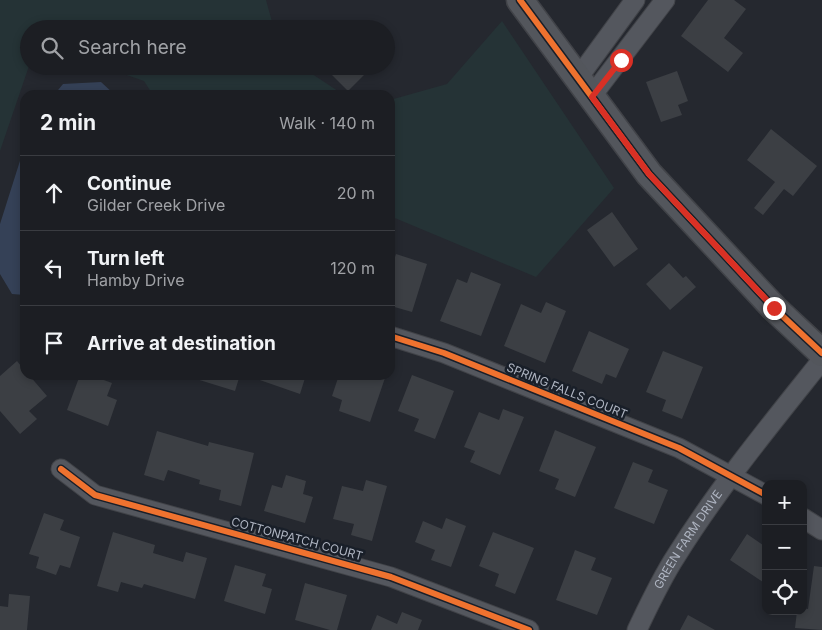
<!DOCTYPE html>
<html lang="en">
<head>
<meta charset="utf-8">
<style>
  :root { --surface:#1c1e23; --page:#292b30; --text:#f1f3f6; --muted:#a0a2a6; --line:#3a3c41 }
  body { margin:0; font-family:Inter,sans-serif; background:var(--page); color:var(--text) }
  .controls { position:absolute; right:15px; bottom:15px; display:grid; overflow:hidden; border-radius:10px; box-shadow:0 2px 8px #0003 }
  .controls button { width:45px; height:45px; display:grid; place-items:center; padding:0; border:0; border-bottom:1px solid var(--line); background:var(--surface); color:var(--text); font:25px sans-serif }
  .stop { position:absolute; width:15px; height:15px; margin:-11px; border:4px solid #d93025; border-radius:50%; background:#fff }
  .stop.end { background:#d93025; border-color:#fff; box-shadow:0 1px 5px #0008 }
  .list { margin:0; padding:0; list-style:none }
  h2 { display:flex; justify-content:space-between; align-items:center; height:65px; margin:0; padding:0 20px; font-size:21px }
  h2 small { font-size:16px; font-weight:400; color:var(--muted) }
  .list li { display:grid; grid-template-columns:32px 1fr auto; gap:15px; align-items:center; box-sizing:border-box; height:75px; padding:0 20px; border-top:1px solid var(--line) }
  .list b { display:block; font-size:19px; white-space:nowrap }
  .list p { margin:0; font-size:16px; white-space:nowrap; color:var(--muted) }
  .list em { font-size:16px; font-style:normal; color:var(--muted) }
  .icon { flex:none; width:28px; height:28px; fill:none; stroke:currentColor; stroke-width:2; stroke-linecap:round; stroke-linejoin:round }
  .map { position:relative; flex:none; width:822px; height:630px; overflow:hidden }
  .search { position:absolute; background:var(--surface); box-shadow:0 2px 8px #0003; left:20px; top:20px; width:375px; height:55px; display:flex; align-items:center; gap:12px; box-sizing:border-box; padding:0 18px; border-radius:28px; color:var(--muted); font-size:19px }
  .panel { position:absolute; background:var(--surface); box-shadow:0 2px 8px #0003; left:20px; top:90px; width:375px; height:290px; border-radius:15px }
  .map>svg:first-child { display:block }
  .green { fill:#253336 }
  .water { fill:#354157 }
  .building { fill:#3c3f44 }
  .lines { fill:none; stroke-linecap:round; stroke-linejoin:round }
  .street-casing { stroke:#414348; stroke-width:21 }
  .secondary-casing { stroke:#414348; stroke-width:29 }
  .street { stroke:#54575e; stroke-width:19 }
  .secondary { stroke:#53565c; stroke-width:26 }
  .cycleway-casing { stroke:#191f29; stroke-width:9 }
  .cycleway { stroke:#ef722f; stroke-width:6 }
  .route { stroke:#d93025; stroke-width:6 }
  .labels { text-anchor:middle; stroke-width:5; stroke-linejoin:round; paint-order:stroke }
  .street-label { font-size:12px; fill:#aeb4c1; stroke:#191f29 }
</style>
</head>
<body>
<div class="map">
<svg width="822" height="630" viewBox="0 0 822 630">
  <rect width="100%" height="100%" fill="#25282f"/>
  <path class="green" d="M 0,0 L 266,0 L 274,29 L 29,29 L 29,66 L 0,151 Z
    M 502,21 L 614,188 L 536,277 L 390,216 L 390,100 L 447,84 Z
    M 101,66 L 300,66 L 344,95 L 153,95 L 144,81 Z"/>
  <path class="water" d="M 101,82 L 115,95 L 54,95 L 63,84 Z
    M 25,145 L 25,295 L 12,294 L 0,274 L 0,224 Z"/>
  <path class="building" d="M 708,0 L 734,0 L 746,9 L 724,38 L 743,53 L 728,72 L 681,36 Z
    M 337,66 L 373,66 L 348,91 L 330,73 Z
    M 677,71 L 688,101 L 678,105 L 682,115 L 661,122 L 646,82 Z
    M 771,129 L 817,166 L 793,196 L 784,189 L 763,215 L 754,208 L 775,182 L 747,160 Z
    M 612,212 L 638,249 L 614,267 L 587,230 Z
    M 396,254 L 427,264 L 412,312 L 391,306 L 395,293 L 390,292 L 390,265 L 392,266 Z
    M 669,263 L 683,278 L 686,276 L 696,287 L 670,310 L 646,284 Z
    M 471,272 L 501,284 L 481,336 L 440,321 L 457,279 L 467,283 Z
    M 546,302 L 566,311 L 545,363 L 504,346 L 521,304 L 541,313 Z
    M 589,331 L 629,349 L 616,378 L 606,374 L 602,384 L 572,371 Z
    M 663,351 L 703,367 L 682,419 L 662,411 L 666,400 L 646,392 Z
    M 17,361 L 25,371 L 25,375 L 29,375 L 47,396 L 29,411 L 37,419 L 20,434 L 0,411 L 0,376 Z
    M 80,375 L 90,375 L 112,383 L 107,396 L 117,400 L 108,426 L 67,410 Z
    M 194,375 L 240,375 L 235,391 L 193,378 Z
    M 252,375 L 306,375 L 300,394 L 251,377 Z
    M 339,375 L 386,375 L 370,422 L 339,411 L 342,400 L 332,396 Z
    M 412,375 L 454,391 L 435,439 L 414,431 L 419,419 L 398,411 Z
    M 503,409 L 524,417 L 500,475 L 470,462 L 475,451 L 464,447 L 479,412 L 499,420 Z
    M 555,430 L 596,447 L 575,497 L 555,489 L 559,479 L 539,471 Z
    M 157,431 L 208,446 L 209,442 L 254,453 L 241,506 L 219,500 L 221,490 L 199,484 L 200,480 L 168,470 L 164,481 L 144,475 Z
    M 633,462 L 653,470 L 648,482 L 668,490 L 654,524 L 614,508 Z
    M 286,475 L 306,481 L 303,494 L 313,497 L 305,523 L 264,511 L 272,485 L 282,488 Z
    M 366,480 L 387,486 L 372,541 L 351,535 L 354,524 L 333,519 L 342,486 L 363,491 Z
    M 44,513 L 64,520 L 60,530 L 80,537 L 70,568 L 60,565 L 56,575 L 36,568 L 39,557 L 29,554 Z
    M 446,518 L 466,526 L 451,567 L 431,560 L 435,550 L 415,542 L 423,521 L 442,529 Z
    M 113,532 L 155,545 L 153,553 L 183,562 L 186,552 L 207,558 L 195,599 L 144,584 L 142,588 L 121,582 L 118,592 L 97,586 Z
    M 493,532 L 534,548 L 515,594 L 495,586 L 499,574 L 479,566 Z
    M 747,534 L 766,547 L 766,584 L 730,560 Z
    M 575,550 L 596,558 L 591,570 L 612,578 L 597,615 L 556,600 Z
    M 235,565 L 266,574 L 262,586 L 272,589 L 265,614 L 224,601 Z
    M 814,566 L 822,567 L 822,630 L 795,628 L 797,611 L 803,611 L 803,608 L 808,609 Z
    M 305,583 L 347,595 L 337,630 L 330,630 L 295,620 Z
    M 9,594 L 30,596 L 27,630 L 0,630 L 0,606 L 8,607 Z
    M 402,612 L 422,620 L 418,630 L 371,630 L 377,615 L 397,624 Z
    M 688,615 L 715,630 L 680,630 Z"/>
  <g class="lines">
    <g class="street-casing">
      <g id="street">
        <path d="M 578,78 L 635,0"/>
        <path d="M 591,97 L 665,0"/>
        <path d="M 390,336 L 444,353 L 679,448 L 766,495"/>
        <path d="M 61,469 L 95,495 L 391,577 L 529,630"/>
        <path d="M 803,518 L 822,530"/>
        <path id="s1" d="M 637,630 C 649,605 661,579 676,556 C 719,487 771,424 822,360"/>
      </g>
    </g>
    <g class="secondary-casing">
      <path id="secondary" d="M 520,0 L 649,174 L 774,308 L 822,353"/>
    </g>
    <use href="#street" class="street"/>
    <use href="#secondary" class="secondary"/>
    <g class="cycleway-casing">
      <path id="cycleway" d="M 520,0 L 649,174 L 774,308 L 822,353
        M 390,336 L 444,353 L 679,448 L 766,495
        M 61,469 L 95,495 L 391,577 L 529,630"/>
    </g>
    <use href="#cycleway" class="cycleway"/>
  </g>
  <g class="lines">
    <path class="route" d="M 621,60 L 592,97 L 649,174 L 774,308"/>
  </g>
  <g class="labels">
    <g class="street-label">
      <text transform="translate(567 391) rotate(22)" y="4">SPRING FALLS COURT</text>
      <text transform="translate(297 539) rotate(15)" y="4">COTTONPATCH COURT</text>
      <text dy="4" stroke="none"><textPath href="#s1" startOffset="104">GREEN FARM DRIVE</textPath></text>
    </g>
  </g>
</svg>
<div class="controls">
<button>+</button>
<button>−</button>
<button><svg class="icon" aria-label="locate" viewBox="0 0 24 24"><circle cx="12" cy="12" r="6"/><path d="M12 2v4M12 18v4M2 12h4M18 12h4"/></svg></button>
</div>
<div class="stop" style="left:621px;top:60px"></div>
<div class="stop end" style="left:774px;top:308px"></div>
<div class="search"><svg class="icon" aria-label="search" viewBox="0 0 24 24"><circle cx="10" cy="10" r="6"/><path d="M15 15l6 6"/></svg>Search here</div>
<section class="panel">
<h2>2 min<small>Walk · 140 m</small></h2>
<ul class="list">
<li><svg class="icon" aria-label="ahead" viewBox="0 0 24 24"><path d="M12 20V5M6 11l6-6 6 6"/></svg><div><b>Continue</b><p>Gilder Creek Drive</p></div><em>20 m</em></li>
<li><svg class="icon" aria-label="left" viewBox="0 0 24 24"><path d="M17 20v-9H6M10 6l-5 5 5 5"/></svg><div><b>Turn left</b><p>Hamby Drive</p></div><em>120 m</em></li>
<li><svg class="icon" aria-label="arrive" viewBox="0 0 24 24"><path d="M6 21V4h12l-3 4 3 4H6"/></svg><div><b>Arrive at destination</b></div></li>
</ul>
</section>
</div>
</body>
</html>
